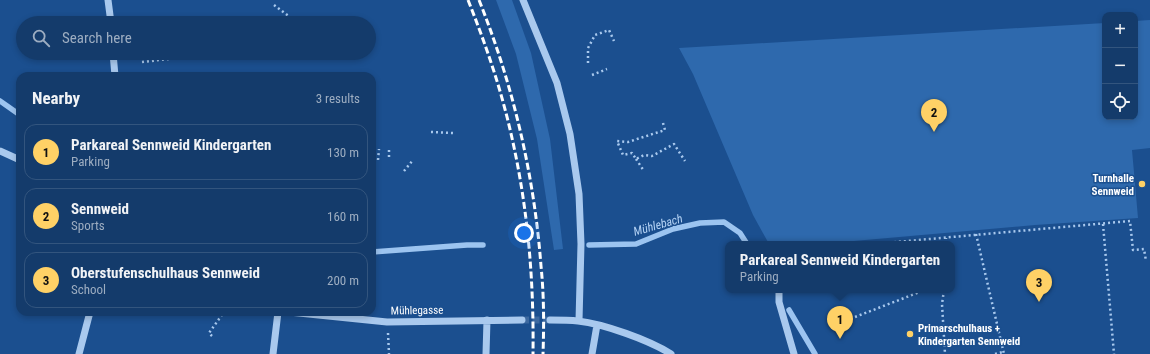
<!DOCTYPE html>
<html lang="en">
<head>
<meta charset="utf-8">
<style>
  :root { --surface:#143b6b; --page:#214673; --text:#f1f3f6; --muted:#9dadc1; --line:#33557e; --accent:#ffd166 }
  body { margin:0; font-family:"Roboto Condensed",sans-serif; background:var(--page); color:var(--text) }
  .controls { position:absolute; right:12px; top:12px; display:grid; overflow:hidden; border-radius:8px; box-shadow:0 2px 6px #0003 }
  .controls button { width:36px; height:36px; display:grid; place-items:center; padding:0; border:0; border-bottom:1px solid var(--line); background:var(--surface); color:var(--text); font:20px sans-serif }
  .you { position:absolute; left:524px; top:233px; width:14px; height:14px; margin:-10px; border:3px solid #fff; border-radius:50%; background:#1a73e8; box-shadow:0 0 0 6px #1a73e833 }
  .badge { display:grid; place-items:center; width:26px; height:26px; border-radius:50%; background:var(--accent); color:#111; font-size:13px; font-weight:700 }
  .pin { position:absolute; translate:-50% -33px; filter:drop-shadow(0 1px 2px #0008) }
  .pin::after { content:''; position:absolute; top:21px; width:14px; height:12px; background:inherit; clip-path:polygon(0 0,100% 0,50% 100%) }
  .popup { position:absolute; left:725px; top:241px; width:230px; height:52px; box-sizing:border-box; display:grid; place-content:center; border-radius:8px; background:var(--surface); filter:drop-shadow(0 1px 3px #0005); font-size:13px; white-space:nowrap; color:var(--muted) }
  .popup b { font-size:15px; color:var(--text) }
  .popup::after { content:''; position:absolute; left:50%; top:100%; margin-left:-8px; border:8px solid transparent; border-top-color:var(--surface) }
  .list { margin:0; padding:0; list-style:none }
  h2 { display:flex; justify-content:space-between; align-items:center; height:52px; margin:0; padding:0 16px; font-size:17px }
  h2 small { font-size:13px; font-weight:400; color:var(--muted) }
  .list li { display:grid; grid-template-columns:26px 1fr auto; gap:12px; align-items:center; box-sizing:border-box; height:56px; margin:0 8px 8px; padding:0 8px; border:1px solid var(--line); border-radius:12px }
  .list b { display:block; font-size:15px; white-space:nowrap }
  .list p { margin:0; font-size:13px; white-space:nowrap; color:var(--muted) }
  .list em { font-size:13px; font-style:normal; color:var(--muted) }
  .icon { flex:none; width:22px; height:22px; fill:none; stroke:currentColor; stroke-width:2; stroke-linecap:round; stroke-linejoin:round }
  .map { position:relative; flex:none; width:1150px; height:354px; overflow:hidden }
  .search { position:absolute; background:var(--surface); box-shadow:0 2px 6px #0003; left:16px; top:16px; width:360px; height:44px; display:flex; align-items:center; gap:10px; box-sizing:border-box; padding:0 14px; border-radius:22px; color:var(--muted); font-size:15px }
  .panel { position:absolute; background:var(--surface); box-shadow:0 2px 6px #0003; left:16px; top:72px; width:360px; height:244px; border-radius:12px }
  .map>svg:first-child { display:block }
  .green { fill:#2e69ad }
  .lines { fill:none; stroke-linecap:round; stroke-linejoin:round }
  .stream { stroke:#9cc4f0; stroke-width:5.5 }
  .minor-tunnel { stroke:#3d69a0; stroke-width:7; stroke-dasharray:7 3.5; stroke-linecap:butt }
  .path { stroke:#a9c9ee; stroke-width:2.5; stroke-dasharray:2 3; stroke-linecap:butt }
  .minor { stroke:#a9c9ee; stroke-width:7 }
  .rail { stroke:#fff; stroke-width:3; stroke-dasharray:7 3; stroke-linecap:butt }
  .poi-dot { fill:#ffd166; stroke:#1b4f8f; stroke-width:1.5 }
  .labels { text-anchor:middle; stroke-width:3; stroke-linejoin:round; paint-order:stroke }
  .poi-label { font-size:11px; font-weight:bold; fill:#fff; stroke:#1b4f8f; text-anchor:end }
  .street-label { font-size:11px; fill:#fff; stroke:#1b4f8f }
  .water-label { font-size:12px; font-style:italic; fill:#b5d3f5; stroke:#1b4f8f }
</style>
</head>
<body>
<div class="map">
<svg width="1150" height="354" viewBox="0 0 1150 354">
  <rect width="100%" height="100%" fill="#1b4f8f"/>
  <path class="green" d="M 496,0 L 512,0 L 531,53 L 550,139 L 563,249 L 554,250 L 537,139 L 516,54 Z
    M 1150,20 L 1150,148 L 1132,150 L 1138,218 L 1035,225 L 820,244 L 769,244 L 753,215 L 693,74 L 679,48 L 1105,23 L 1105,117 L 1135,117 L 1135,21 Z"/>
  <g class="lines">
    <path class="stream" d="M 0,101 L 20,115
      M 589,245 L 636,244 L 673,229 L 700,223 L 724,222 L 740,233 L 747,244
      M 372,252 L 467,245 L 483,245
      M 789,310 L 815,354"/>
    <path class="minor-tunnel" d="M 522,320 L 550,320"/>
    <path class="path" d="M 274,5 L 290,17
      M 142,62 L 169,59
      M 588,63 L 588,48 L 595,35 L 609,30 L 614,41
      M 92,73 L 95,76
      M 592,75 L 607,69
      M 663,123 L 665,130 L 628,142 L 617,141 L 623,155 L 632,153 L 636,159 L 644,155 L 652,156 L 674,144 L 685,161
      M 431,132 L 453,133
      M 389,150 L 389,160
      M 636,159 L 644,171
      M 378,160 L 379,149
      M 404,171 L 413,160
      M 1103,224 L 1114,354
      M 976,234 L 1004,354
      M 874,244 L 1130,221 L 1133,250 L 1144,249 L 1146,261
      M 946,244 L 946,238
      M 944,290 L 942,304 L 945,354
      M 855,317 L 925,290
      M 388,333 L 389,354
      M 212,336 L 209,333 L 224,312
      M 995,354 L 1003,352"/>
    <path class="minor" d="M 108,0 L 111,23
      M 523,0 L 557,83 L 570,134 L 579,194 L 581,244 L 579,321
      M 113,53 L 115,76
      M 0,151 L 20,160
      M 779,290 L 779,302 L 794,354
      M 289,312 L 387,322 L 522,320
      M 550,320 C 559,320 569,320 578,321 C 604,324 649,340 671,354
      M 79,354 L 90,312
      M 273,354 L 278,312
      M 486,354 L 487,320
      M 592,354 L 597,325"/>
    <path class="rail" d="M 468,0 C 484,40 498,80 508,121 C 527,198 534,275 533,354
      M 479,0 C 513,85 534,174 541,266 C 544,295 544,325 543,354"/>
  </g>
  <g class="poi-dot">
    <circle cx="1142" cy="184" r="4"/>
    <circle cx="910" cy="334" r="4"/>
  </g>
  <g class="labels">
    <g class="poi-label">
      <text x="1134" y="182">Turnhalle<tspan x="1134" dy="13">Sennweid</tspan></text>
      <text x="918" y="332" text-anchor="start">Primarschulhaus +<tspan x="918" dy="13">Kindergarten Sennweid</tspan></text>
    </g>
    <g class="street-label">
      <text transform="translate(417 310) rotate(-1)" y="4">Mühlegasse</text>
    </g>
    <g class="water-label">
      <text transform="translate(658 225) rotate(-16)" y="4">Mühlebach</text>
    </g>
  </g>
</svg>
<div class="controls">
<button>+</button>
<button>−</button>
<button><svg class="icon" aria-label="locate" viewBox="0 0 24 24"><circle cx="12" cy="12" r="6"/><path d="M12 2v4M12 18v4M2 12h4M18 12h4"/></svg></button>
</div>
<div class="you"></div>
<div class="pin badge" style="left:840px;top:339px">1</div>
<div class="popup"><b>Parkareal Sennweid Kindergarten</b>Parking</div>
<div class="pin badge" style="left:934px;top:132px">2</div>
<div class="pin badge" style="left:1039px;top:302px">3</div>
<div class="search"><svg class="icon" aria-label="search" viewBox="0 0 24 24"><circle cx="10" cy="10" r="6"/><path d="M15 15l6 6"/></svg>Search here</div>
<section class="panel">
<h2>Nearby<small>3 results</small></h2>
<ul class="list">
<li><span class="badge">1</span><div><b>Parkareal Sennweid Kindergarten</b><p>Parking</p></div><em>130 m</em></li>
<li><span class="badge">2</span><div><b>Sennweid</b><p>Sports</p></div><em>160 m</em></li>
<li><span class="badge">3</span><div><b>Oberstufenschulhaus Sennweid</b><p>School</p></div><em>200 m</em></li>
</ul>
</section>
</div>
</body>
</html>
